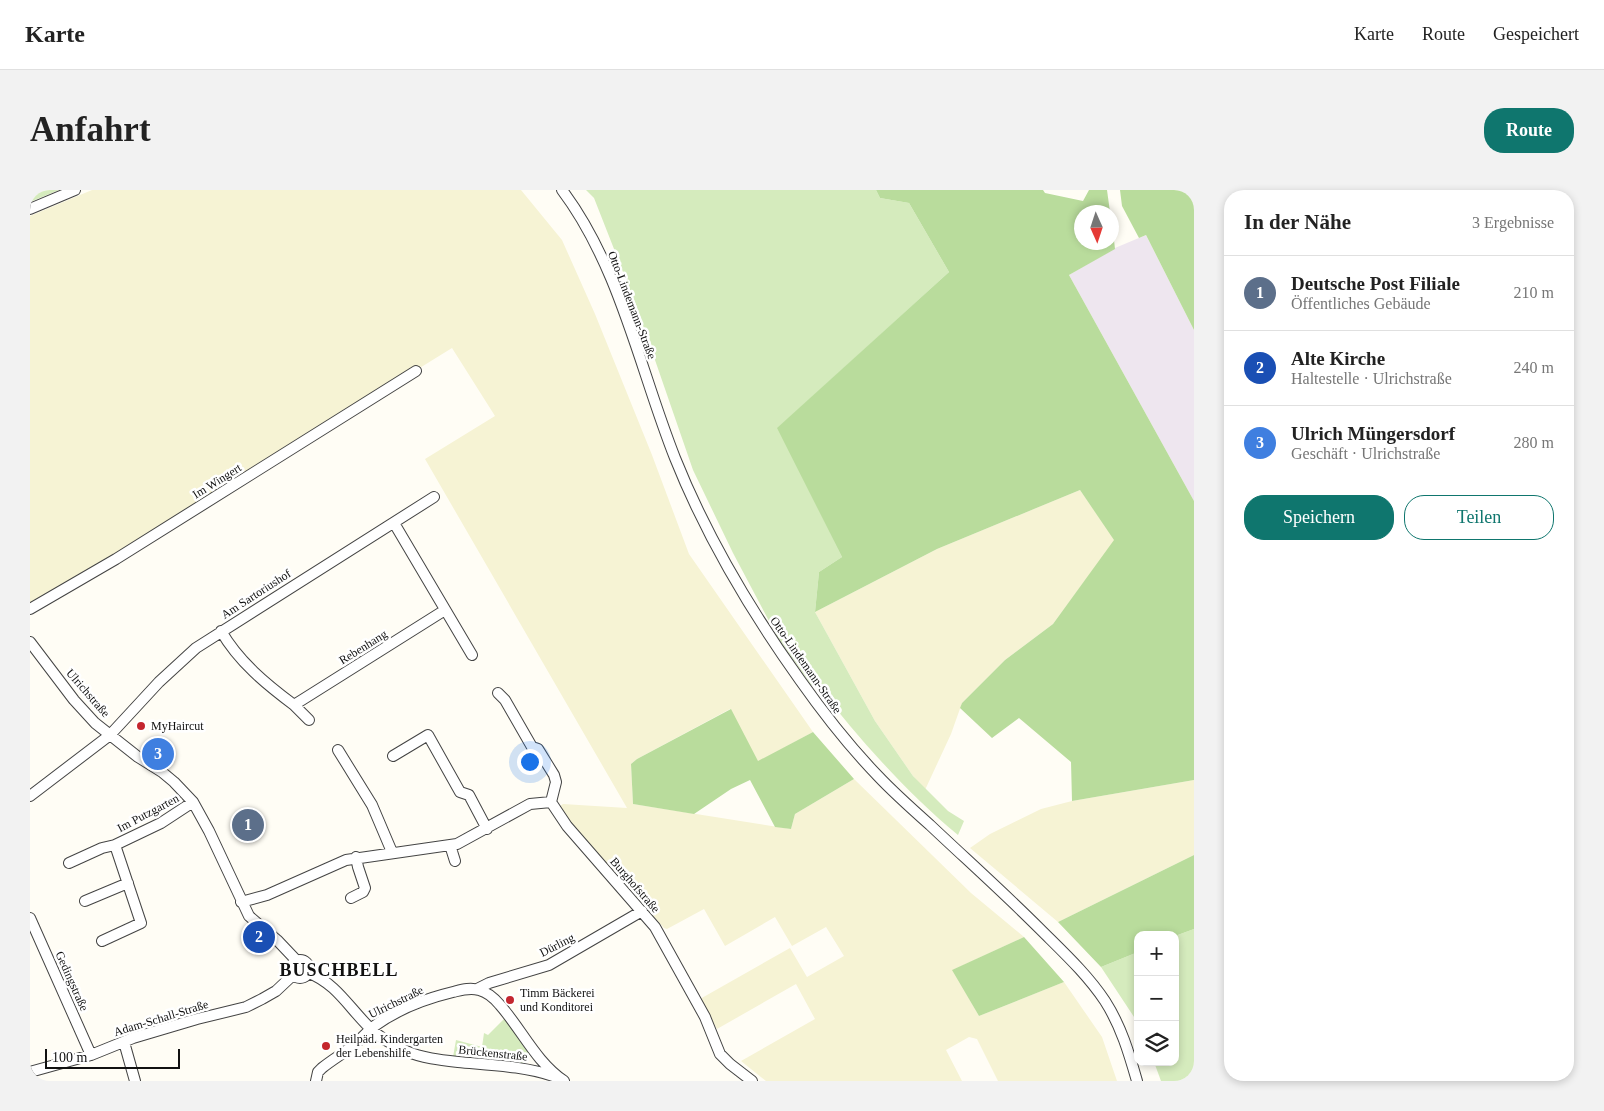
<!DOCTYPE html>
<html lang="de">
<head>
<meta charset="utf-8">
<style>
  :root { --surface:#fff; --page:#f2f2f2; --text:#222; --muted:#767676; --line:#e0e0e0; --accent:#0f766e }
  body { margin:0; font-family:"Times New Roman",serif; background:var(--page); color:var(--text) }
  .controls { position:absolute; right:15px; bottom:15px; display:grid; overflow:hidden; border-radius:10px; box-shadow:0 2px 8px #0003 }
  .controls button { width:45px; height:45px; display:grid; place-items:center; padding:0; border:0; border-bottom:1px solid var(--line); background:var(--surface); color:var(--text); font:25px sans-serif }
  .compass { position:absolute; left:1044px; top:15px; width:45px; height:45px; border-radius:50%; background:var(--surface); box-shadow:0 2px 8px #0003; rotate:177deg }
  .scale { position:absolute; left:15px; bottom:12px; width:135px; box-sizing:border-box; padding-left:5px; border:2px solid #111; border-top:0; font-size:14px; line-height:18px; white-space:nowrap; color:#111; -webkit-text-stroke:4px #fff; paint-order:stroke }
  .you { position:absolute; left:499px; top:571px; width:18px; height:18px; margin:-12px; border:4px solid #fff; border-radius:50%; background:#1a73e8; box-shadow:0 0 0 8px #1a73e833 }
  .badge { display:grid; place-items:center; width:32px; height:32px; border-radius:50%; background:var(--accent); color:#fff; font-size:16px; font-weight:700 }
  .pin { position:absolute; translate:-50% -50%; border:2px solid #fff; box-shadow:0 1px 5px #0006 }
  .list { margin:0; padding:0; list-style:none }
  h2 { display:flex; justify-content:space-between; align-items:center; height:65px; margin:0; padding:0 20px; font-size:21px }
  h2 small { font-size:16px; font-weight:400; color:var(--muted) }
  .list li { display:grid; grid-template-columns:32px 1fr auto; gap:15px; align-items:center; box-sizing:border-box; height:75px; padding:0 20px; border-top:1px solid var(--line) }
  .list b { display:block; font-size:19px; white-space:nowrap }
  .list p { margin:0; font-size:16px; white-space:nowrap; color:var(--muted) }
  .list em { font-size:16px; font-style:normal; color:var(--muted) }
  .actions { display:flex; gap:10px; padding:15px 20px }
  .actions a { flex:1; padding:11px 0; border:1px solid var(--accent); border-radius:20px; text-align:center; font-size:18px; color:var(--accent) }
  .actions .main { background:var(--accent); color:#fff }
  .icon { flex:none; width:28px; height:28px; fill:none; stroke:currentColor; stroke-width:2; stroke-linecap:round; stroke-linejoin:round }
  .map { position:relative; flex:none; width:1164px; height:891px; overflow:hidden; border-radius:20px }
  header { display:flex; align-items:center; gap:30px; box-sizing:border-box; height:70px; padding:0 25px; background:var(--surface); border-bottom:1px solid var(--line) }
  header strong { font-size:24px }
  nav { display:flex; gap:28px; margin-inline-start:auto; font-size:18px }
  .intro { display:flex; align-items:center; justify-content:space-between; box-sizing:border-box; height:120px; padding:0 30px }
  h1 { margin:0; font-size:35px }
  .button { padding:12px 22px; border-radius:20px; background:var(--accent); color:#fff; font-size:18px; font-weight:700 }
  main { display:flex; gap:30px; padding:0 30px }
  aside { flex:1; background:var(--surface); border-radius:20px; box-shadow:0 2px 8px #0003 }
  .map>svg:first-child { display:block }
  .industrial { fill:#eee6ef }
  .farmland { fill:#f6f3d4 }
  .green { fill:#d5ebbd }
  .forest { fill:#b9dc9c }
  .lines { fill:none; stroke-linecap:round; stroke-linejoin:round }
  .minor-casing { stroke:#444; stroke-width:12 }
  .minor { stroke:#fff; stroke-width:10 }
  .poi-dot { fill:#c4262e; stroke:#fff; stroke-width:2 }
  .labels { text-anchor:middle; stroke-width:5; stroke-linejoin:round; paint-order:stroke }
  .street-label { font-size:12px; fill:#111; stroke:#fff }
  .poi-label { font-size:12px; fill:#111; stroke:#fff; text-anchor:start }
  .district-label { font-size:18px; font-weight:bold; letter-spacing:1px; fill:#111; stroke:#fff }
</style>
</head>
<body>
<header>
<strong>Karte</strong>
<nav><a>Karte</a><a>Route</a><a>Gespeichert</a></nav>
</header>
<div class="intro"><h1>Anfahrt</h1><a class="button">Route</a></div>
<main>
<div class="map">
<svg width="1164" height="891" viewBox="0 0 1164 891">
  <rect width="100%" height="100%" fill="#fffdf5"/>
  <path class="industrial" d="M 1116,45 L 1164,140 L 1164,311 L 1039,85 L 1085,58 Z"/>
  <path class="farmland" d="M 62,0 L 491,0 L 532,50 L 565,124 L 622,265 L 659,364 L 783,542 L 728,572 L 700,519 L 607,569 L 601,574 L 603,614 L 761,639 L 765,624 L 824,589 L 941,703 L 994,747 L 923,780 L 949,826 L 1034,792 L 1072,847 L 1087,891 L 968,891 L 947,849 L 939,847 L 916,860 L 932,891 L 736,891 L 711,871 L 785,829 L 766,794 L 687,839 L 670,809 L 760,758 L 777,787 L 814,766 L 796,737 L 762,756 L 745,727 L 695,756 L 674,719 L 637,739 L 634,738 L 531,621 L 530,616 L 533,614 L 597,618 L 395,269 L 465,226 L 422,158 L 0,419 L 0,26 Z
    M 1050,300 L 1085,350 L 1023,434 L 975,470 L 932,513 L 921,544 L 895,600 L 883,586 L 845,531 L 785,422 L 907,359 Z
    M 1164,590 L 1164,665 L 1028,732 L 940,658 L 960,644 L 1011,619 L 1042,611 Z"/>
  <path class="green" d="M 0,0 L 29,0 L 0,12 Z
    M 556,0 L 846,0 L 850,8 L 879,13 L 919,82 L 748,238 L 812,367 L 789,382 L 785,422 L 845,531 L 883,586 L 918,621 L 934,631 L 928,645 C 877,603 829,549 788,496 L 781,495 L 747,446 L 703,363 L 663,280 L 606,115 L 564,8 Z
    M 1164,739 L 1164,891 L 1131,891 L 1124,872 L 1145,872 L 1145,746 Z
    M 1108,762 L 1108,833 L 1071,777 Z
    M 475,828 L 499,862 L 497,870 L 494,873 L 486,873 L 488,869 L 427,863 L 425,868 L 423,867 L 426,850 L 452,857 L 454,843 L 458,845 Z"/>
  <path class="forest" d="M 846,0 L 1013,0 L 1015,3 L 1053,11 L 1059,0 L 1077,0 L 1080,22 L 1052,22 L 1052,52 L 1082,52 L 1082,32 L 1085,59 L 1039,85 L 1164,311 L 1164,590 L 1042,611 L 1041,572 L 989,528 L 962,548 L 930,518 L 932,513 L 975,470 L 1023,434 L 1084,350 L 1050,300 L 907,359 L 785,422 L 789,382 L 812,367 L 747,238 L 919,82 L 879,13 L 850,8 Z
    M 1090,0 L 1164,0 L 1164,140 L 1116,45 L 1109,48 L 1092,16 Z
    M 701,519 L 728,571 L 783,542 L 824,589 L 765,624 L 761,639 L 745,637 L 720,590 L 701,599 L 664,624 L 603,614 L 601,574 L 607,569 Z
    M 1164,665 L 1164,739 L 1145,746 L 1145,745 L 1108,745 L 1108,762 L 1071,777 L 1028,732 Z
    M 994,747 L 1034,792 L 949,826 L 922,780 Z"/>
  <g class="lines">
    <g class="minor-casing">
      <path id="minor" d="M 532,0 C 590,77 610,180 645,268 C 677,348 720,420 770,490 C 794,524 819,556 848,586 C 864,603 882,619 900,635 C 936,669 974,703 1010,739 C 1033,762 1057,784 1075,811 C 1091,836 1099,863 1107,891
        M 0,19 L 45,0
        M 364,333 L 442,465
        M 0,419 L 86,369 L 386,181
        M 191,441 C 209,472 236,494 264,515 L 415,420
        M 0,452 L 44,510 L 65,533 L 108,567 L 132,582 L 144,592 L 163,612 L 179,641 L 219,726 L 247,750 L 266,770
        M 468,503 L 475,510 L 502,557 L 508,559 L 524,585 L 526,592 L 521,612
        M 264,515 L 279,530
        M 308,560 L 342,615 L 362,662
        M 363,566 L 398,545 L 430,602 L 439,605 L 457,639
        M 0,606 L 80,545 L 129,492 L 166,458 L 404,307
        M 420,655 L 425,671
        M 39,673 L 72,658 L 85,655
        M 321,708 L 333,702 L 335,698 L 328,677 L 326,667
        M 55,711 L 98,693
        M 211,712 L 237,705 L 316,670 L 427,654 L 500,614 L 521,612 L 537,636 L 625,737 L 675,827 L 690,864 L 700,874 L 722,891
        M 0,728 L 61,865
        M 72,751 L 111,733 L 85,655 L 131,633 L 163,612
        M261 779a9 9 0 1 1 18 0a9 9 0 1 1-18 0Z
        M 279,783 C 306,793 320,819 340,838 C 350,848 363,855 376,861 C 392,868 410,870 428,872 C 460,875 495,876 526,887
        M 447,799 L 459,793 L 519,775 L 612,721
        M 94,852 L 105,891
        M 0,882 L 61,865 L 103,848 L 167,829 L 216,817 L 232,809 L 246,801 L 263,785
        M 286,891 L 288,882 L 292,878 C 303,869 316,862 326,853 C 332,848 337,842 343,837 C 366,820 394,809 423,802 C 431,800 440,797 449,800 C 457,802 465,809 470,815 C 492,840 506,872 534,891"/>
    </g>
    <use href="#minor" class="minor"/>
  </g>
  <g class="poi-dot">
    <circle cx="111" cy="536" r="5"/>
    <circle cx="480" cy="810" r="5"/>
    <circle cx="296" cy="856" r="5"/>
  </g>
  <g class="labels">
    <g class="street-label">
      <text transform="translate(602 115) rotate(69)" y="4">Otto-Lindemann-Straße</text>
      <text transform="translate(187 291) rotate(-32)" y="4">Im Wingert</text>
      <text transform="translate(226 404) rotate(-33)" y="4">Am Sartoriushof</text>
      <text transform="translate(333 457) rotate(-32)" y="4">Rebenhang</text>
      <text transform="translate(776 475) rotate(55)" y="4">Otto-Lindemann-Straße</text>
      <text transform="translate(58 503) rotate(49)" y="4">Ulrichstraße</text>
      <text transform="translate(118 623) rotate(-28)" y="4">Im Putzgarten</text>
      <text transform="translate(605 695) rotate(49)" y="4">Burghofstraße</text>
      <text transform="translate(527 755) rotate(-27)" y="4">Dürling</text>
      <text transform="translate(42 791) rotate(66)" y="4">Gedingstraße</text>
      <text transform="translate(366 812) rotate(-26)" y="4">Ulrichstraße</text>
      <text transform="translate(131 828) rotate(-17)" y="4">Adam-Schall-Straße</text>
      <text transform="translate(463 863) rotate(6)" y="4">Brückenstraße</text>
    </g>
    <g class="poi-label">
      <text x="121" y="540">MyHaircut</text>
      <text x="490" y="807">Timm Bäckerei<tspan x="490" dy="14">und Konditorei</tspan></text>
      <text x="306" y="853">Heilpäd. Kindergarten<tspan x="306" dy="14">der Lebenshilfe</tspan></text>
    </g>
    <g class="district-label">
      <text x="309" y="786">BUSCHBELL</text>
    </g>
  </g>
</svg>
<div class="controls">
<button>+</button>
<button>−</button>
<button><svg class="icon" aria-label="layers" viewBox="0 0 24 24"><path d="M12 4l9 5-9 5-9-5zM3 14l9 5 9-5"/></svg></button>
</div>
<svg class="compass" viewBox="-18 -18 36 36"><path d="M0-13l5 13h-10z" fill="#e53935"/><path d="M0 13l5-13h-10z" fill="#767676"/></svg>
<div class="scale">100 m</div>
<div class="you"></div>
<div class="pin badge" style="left:218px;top:635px;background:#5c6f8a">1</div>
<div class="pin badge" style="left:229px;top:747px;background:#1a4fb4">2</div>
<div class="pin badge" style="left:128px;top:564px;background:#3f7fe0">3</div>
</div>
<aside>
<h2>In der Nähe<small>3 Ergebnisse</small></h2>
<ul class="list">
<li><span class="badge" style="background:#5c6f8a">1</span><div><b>Deutsche Post Filiale</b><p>Öffentliches Gebäude</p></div><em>210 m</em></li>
<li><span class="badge" style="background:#1a4fb4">2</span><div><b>Alte Kirche</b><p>Haltestelle · Ulrichstraße</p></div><em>240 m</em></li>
<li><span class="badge" style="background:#3f7fe0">3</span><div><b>Ulrich Müngersdorf</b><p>Geschäft · Ulrichstraße</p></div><em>280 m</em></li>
</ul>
<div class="actions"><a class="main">Speichern</a><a>Teilen</a></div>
</aside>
</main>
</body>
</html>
